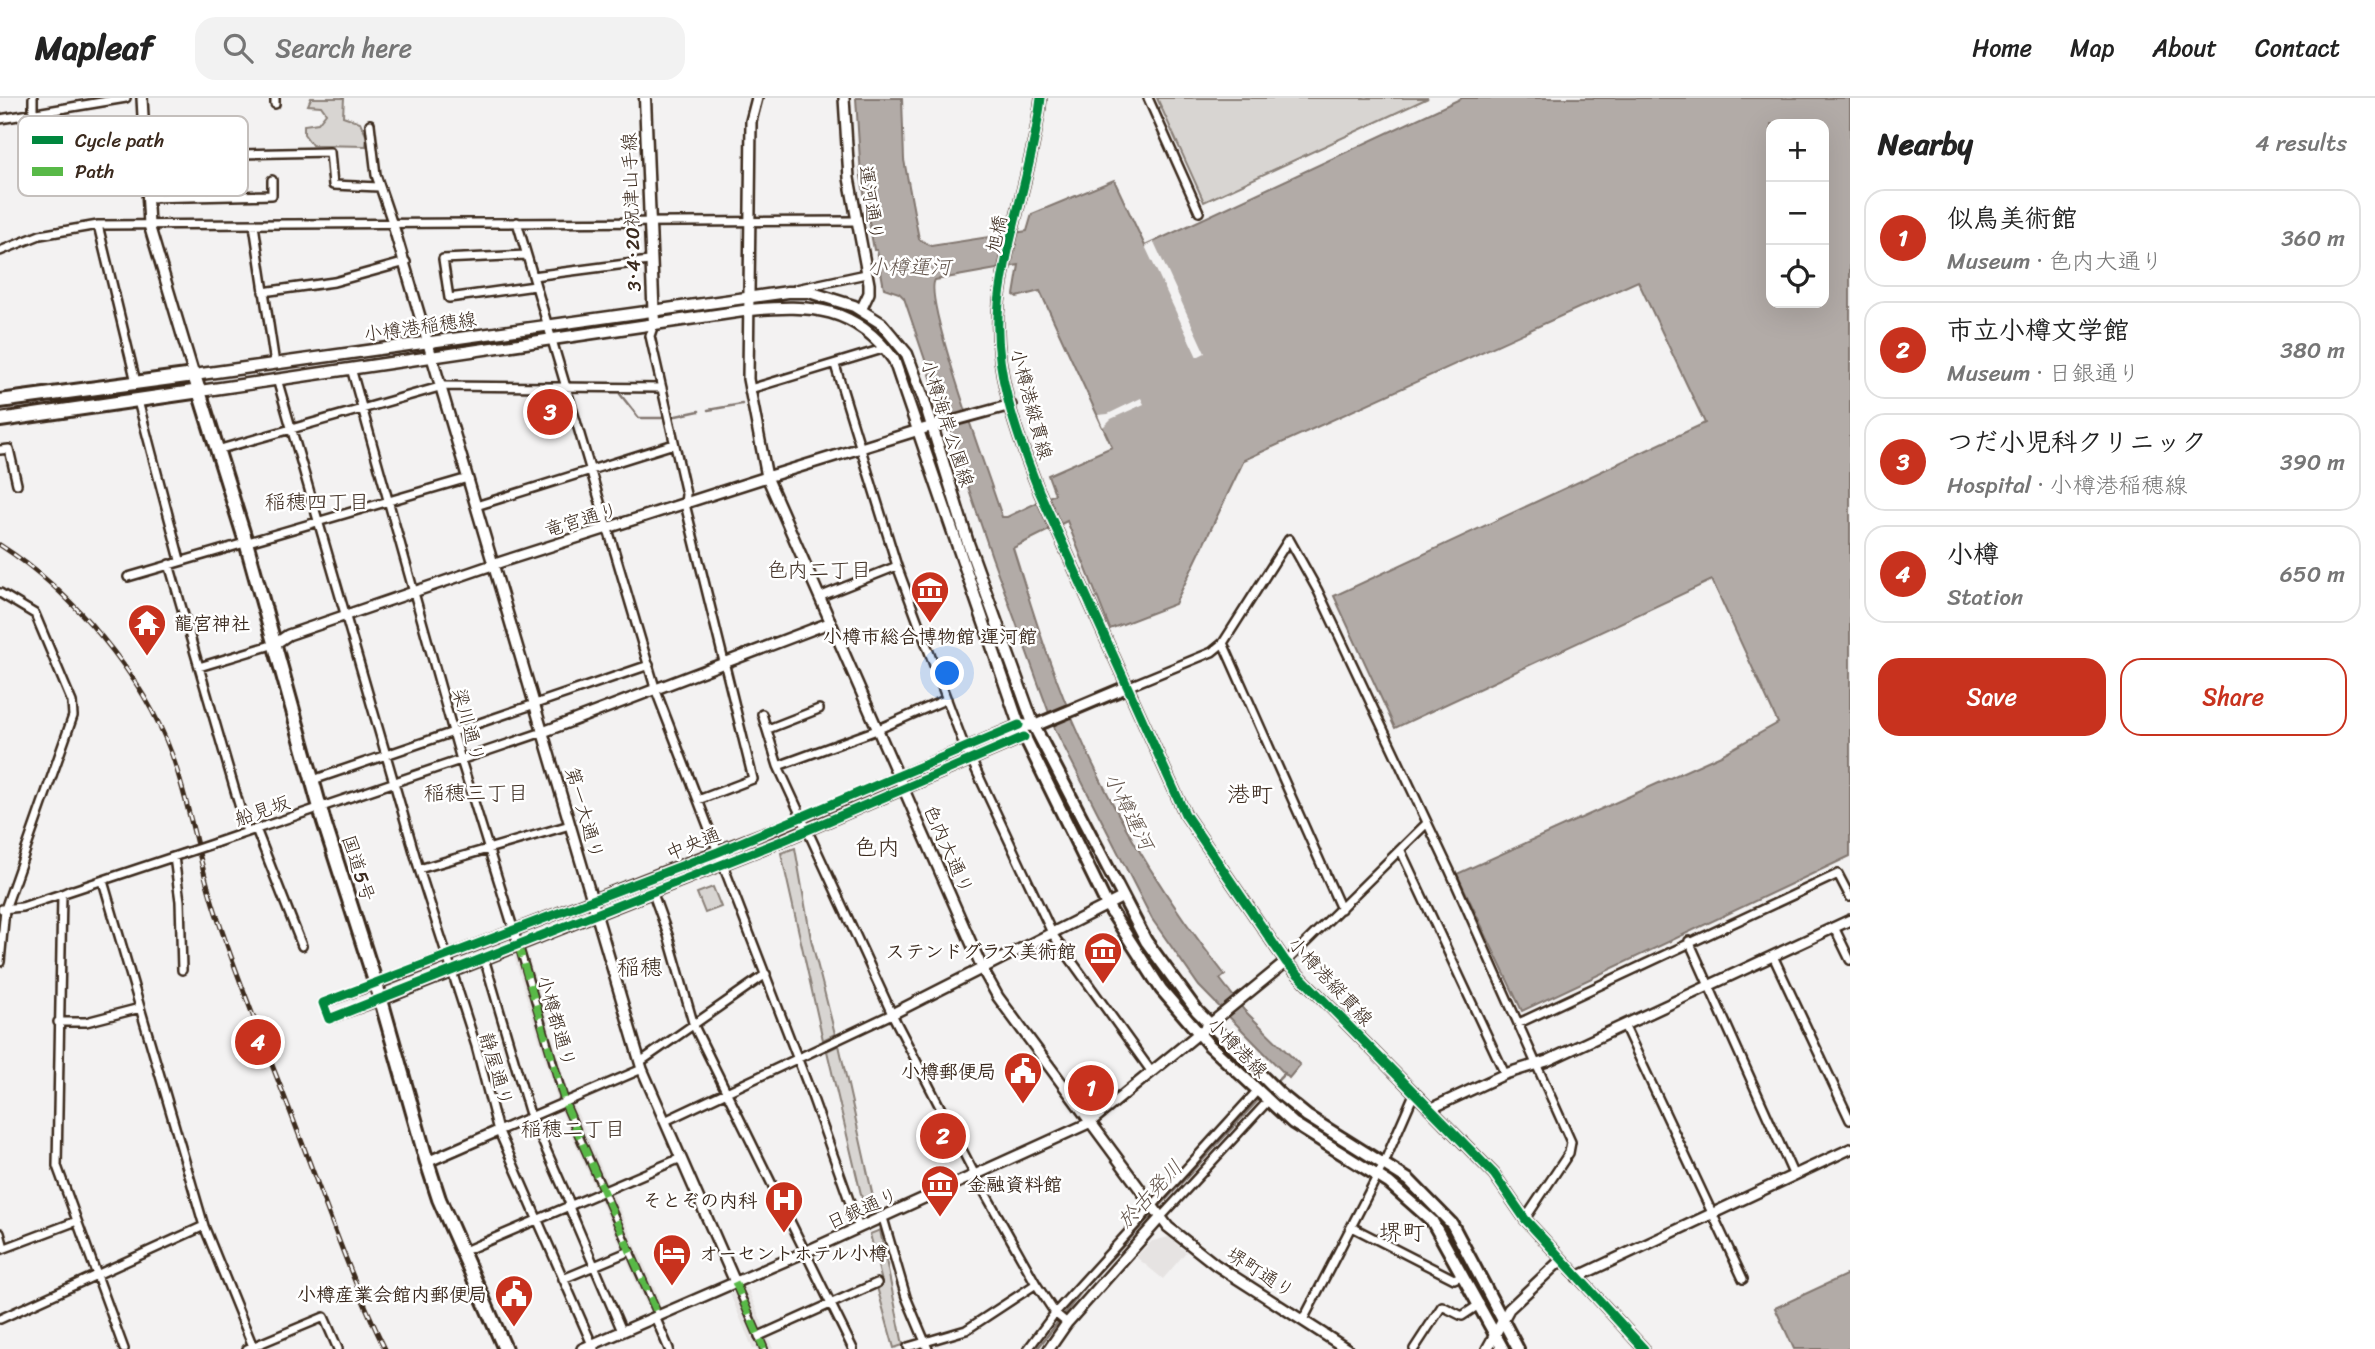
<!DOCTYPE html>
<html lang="en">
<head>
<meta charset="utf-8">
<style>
  :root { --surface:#fff; --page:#f2f2f2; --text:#222; --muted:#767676; --line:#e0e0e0; --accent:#c8321e }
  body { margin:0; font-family:Sriracha,"Klee One",sans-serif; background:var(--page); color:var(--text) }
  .controls { position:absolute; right:21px; top:21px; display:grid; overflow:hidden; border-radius:14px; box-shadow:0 7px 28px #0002 }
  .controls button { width:63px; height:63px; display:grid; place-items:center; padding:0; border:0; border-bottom:2px solid var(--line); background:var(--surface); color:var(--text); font:35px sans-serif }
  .you { position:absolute; left:948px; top:576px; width:24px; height:24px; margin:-18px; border:5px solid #fff; border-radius:50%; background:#1a73e8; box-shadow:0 0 0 10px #1a73e833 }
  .badge { display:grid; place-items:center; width:46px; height:46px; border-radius:50%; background:var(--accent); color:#fff; font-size:23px; font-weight:700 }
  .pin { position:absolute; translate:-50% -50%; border:4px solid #fff; box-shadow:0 2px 7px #0006 }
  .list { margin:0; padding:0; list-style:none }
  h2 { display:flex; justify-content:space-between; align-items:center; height:91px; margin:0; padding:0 28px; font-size:30px }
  h2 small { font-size:23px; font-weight:400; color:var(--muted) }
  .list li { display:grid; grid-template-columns:46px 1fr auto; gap:21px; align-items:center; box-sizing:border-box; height:98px; margin:0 14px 14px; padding:0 14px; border:2px solid var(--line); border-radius:21px }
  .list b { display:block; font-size:26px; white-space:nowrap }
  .list p { margin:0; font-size:23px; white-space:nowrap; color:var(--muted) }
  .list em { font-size:23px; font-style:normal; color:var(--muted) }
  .actions { display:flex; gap:14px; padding:21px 28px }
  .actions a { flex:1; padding:16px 0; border:2px solid var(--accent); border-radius:21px; text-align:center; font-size:24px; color:var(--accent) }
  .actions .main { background:var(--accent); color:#fff }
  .icon { flex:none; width:38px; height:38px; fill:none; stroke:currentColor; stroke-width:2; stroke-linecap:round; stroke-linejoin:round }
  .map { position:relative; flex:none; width:1850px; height:1251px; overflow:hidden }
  header { display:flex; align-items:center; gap:42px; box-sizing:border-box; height:98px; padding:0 35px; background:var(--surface); border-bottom:2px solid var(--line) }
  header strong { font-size:33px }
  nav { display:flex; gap:38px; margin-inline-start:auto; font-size:24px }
  .search { width:490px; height:63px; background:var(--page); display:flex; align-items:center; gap:18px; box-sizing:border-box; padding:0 24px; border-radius:21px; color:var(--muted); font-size:26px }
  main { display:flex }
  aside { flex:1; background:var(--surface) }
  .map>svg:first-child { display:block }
  .built { fill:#e6e3e2 }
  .green { fill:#d8d5d2; stroke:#8a8078; stroke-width:2 }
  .water { fill:#b2aba7; stroke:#827770; stroke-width:2; fill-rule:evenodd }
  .pier { fill:#f3f2f2 }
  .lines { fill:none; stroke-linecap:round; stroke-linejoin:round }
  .stream { stroke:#827770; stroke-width:2.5 }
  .pedestrian-casing { stroke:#3b2a1e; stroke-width:10 }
  .minor-casing { stroke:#3b2a1e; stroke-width:12 }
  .tertiary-casing { stroke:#3b2a1e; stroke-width:14 }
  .secondary-casing { stroke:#3b2a1e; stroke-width:15 }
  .primary-casing { stroke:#3b2a1e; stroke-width:16 }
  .trunk-casing { stroke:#3b2a1e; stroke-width:18 }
  .pedestrian { stroke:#fff; stroke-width:5 }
  .minor { stroke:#fff; stroke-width:7 }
  .tertiary { stroke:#fff; stroke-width:9 }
  .secondary { stroke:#fff; stroke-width:10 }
  .primary { stroke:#fff; stroke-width:10 }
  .trunk { stroke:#fff; stroke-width:12 }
  .rail-casing { stroke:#3b2a1e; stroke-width:5 }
  .rail { stroke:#fff; stroke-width:2.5; stroke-dasharray:8; stroke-linecap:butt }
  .minor-bridge-casing { stroke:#3b2a1e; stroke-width:12; stroke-linecap:butt }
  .minor-bridge { stroke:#fff; stroke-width:7 }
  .quiet { stroke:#58b947; stroke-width:7; stroke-dasharray:14 7; stroke-linecap:butt }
  .cycleway-casing { stroke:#fff; stroke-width:13 }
  .cycleway { stroke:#00873e; stroke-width:9 }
  .labels { text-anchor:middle; stroke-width:5; stroke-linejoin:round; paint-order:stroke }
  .street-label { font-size:19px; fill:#3b2a1e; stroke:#fff }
  .poi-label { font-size:19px; font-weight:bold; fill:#3b2a1e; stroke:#fff; text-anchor:end }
  .water-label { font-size:21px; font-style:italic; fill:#65574e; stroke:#fff }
  .neighbourhood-label { font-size:21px; fill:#3b2a1e; stroke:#fff }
  .quarter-label { font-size:23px; fill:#3b2a1e; stroke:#fff }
  .key { fill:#fff; stroke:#c4bfbc; stroke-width:2 }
  .key-label { font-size:19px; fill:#3b2a1e }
</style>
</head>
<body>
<header>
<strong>Mapleaf</strong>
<div class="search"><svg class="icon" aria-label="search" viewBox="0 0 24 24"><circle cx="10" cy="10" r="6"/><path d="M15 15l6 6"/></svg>Search here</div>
<nav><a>Home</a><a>Map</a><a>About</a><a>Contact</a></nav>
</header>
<main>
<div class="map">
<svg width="1850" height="1251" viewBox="0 0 1850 1251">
  <rect width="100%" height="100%" fill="#f3f2f2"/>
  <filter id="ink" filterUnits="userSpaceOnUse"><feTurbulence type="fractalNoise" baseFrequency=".0143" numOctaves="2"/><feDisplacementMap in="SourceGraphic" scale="14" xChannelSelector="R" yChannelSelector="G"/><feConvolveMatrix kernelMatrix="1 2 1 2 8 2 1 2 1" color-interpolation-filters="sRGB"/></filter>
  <g filter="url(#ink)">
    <path class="built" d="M 527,853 L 568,994 L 661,1205 L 648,1211 L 560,1011 L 514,858 Z
      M 1169,1139 L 1186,1154 L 1163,1181 L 1136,1159 L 1152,1143 Z
      M 747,1189 L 773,1251 L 753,1251 L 730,1196 Z"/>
    <path class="green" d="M 311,0 L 344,0 L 343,18 L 360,24 L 367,39 L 366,48 L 312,47 L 304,36 L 304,27 L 318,25 L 326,15 L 321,8 L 308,7 Z
      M 1157,0 L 1428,0 L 1204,104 Z
      M 795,750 L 811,841 L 835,936 L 823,942 L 781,755 Z
      M 713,789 L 721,809 L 705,815 L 697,795 Z
      M 839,947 L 875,1108 L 865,1113 L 827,953 Z
      M 880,1132 L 903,1247 L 894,1250 L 877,1189 L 882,1184 L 870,1136 Z"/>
    <path class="water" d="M 856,0 L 902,0 L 904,62 L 919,141 L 931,148 L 1027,133 L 1032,116 L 1114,82 L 1145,148 L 1462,0 L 1850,0 L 1850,758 L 1522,913 L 1457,776 L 1721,657 L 1778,625 L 1712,482 L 1395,630 L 1334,498 L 1705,325 L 1638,183 L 1244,362 L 1175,506 L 1110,531 L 1067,423 L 1013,450 C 1026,491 1038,532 1053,572 C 1093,681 1153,786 1225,877 L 1220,881 L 1244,912 L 1300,967 L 1289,980 L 1199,888 L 1152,821 L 1055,631 L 992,459 L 904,200 L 899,195 L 884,190 L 877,152 L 874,152 L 861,78 ZM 1771,26 L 1824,26 L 1824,205 L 1771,205 ZM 1019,167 L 1014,197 L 1017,199 L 1040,193 L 1112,349 L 1048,377 L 1055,396 L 1007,419 L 1002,419 C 992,386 922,200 935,182 Z
      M 1850,1175 L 1850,1251 L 1794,1251 L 1775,1210 Z"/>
    <path class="pier" d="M 1154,144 L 1205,255 L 1197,259 L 1145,148 Z
      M 1141,300 L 1144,306 L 1111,321 L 1103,329 L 1098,317 L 1108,316 Z"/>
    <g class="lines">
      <path class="stream" d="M 825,272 L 872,259
        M 620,296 L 639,320 L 663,320
        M 708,312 L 742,306
        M 676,318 L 699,313
        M 1274,986 L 1285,975
        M 1037,1251 L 1086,1188 L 1260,1000"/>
      <g class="pedestrian-casing">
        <path id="pedestrian" d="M 519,848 L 566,1008 L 658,1217
          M 735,1184 L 764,1251"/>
      </g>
      <g class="minor-casing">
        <path id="minor" d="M 33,0 L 33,16
          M 275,0 L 275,6
          M 1148,0 L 1199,114
          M 0,21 L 126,0
          M 370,26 L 376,77 L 393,127
          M 145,58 L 330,54 L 333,87 L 379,89
          M 147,100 L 272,97 L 272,82
          M 517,124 L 656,593 L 812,998 L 859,1130
          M 98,127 L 136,284
          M 254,127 L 275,266
          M 0,153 L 40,137 L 98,127 L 856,123
          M 526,157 L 443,161 L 449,200 L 535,188
          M 533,178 L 649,163
          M 796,191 L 866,176
          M 263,194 L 334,184 L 406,164
          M 654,226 L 650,238 L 686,396 L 685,406 L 753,681 L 698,702
          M 835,267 L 897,468 L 962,642 L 1053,837 L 1151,973
          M 351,270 L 461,662 L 518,846
          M 277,281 L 419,771 L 476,948 L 497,1029 L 594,1251
          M 750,291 L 886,250
          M 138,303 L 180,462
          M 0,352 L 9,351 L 17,386
          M 217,352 L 443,288 L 662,290
          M 476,408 L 674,346
          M 169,466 L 247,734
          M 128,479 L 468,380
          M 0,495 L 35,516 L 72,604 L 73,618 L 5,811 L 0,864
          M 819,499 L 897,468
          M 1223,545 L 1341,811
          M 199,569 L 275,546
          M 1127,589 L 1212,554 L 1223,545 L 1289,441 L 1318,493 L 1450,773 L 1571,1044 L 1569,1055 L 1525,1121
          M 762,616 L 778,668 L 892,916 L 975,1077 L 1036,1186 L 1055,1215 L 1067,1225
          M 768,631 L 819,611
          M 778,668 L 874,633 L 947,601
          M 313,682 L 649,567
          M 256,731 L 302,848
          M 215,745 L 543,634
          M 1401,753 L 1505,976
          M 174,759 L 180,803 L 182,872
          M 419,771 L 570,727
          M 103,783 L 204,1128 L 254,1251
          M 71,792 L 62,796 L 57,1068 L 124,1251
          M 652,793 L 668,837 L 694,928 L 853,1251
          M 2,811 L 22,809 L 182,756
          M 1834,829 L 1850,862
          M 1689,843 L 1794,1078
          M 1773,858 L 1850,1022
          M 484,860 L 529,1013 L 571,1108
          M 1286,864 L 1426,726
          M 376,886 L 323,905 L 329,921 L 381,902
          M 58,924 L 86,924 L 140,910
          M 1519,925 L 1838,776 L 1850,799
          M 1624,927 L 1743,1181
          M 640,964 L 766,876
          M 665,1023 L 892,916
          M 498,1033 L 642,971
          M 569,1109 L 622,1233
          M 1161,1119 L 1268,1003
          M 883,1120 L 906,1199 L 928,1251
          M 1352,1129 L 1454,1181 L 1463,1177
          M 0,1135 L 4,1150
          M 0,1152 L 77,1123
          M 462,1154 L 681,1060
          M 563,1181 L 630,1153
          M 655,1219 L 669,1251
          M 0,1221 L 204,1128
          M 1303,1222 L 1384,1065 L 1414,996
          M 759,1238 L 877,1185
          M 908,1249 L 966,1232 L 1036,1186
          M 247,1251 L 324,1219 L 338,1251
          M 1028,1251 L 1055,1215 L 1257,993
          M 1414,1251 L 1442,1208 L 1462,1218 L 1480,1206"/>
      </g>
      <g class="tertiary-casing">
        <path id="tertiary" d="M 142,0 L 149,127 L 194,277
          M 757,0 L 751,23 L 748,281 L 767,379 L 983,872 L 998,899 L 1168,1129 L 1216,1167 L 1347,1251
          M 844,0 L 849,80 L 869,186 L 869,195 L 861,212
          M 1041,0 C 1033,69 1007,136 999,205 C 992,269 1016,335 1039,393 L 1185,716 L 1286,864 L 1494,1076 L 1525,1121 L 1644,1251
          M 393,127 L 642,971 L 735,1184
          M 275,546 L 288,537 L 501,464 L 767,379 L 919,332 L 1011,307
          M 543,634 L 829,525
          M 376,886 L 802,720 L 1019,627
          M 381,902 L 784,742 L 1024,639
          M 892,916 L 1123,799
          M 1430,1011 L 1505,976 L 1547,963 L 1850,822
          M 427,1064 L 498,1033
          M 1577,1179 L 1850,1051
          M 582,1251 L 803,1155 L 1089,1025 L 1286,864
          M 1049,1251 L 1067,1225 L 1161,1119
          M 1487,1251 L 1509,1211 L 1561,1162"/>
      </g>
      <g class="secondary-casing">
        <path id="secondary" d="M 645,0 L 654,226
          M 194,277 L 788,194 L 809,194 L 854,208 L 881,225 L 907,256 L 924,302 L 968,445 L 1034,628
          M 200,293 L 750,212 C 811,206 855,208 894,262 L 1019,627"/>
      </g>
      <g class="primary-casing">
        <path id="primary" d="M 1127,589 L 1034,628 L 1019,627 L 1107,807 L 1161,891 L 1209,947 L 1293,1025 L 1389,1085 L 1432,1123 L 1503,1251
          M 1034,628 L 1146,843 L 1197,913 L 1280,996 L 1307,1018 L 1409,1082 L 1452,1126 L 1518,1251"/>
      </g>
      <g class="trunk-casing">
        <path id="trunk" d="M 0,303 L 194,277 L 246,444 L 324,724 L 381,902 L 427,1064 L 439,1101 L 505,1251
          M 0,322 L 200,293"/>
      </g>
      <use href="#pedestrian" class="pedestrian"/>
      <use href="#minor" class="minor"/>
      <use href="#tertiary" class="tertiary"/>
      <use href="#secondary" class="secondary"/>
      <use href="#primary" class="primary"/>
      <use href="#trunk" class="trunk"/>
      <g class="rail-casing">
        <path id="rail" d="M 0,447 C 72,493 143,577 172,657 C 191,711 199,767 218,821 C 242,893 271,963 298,1034 C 326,1107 351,1181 385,1251"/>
      </g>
      <use href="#rail" class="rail"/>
      <g class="minor-bridge-casing">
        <path id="minor-bridge" d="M 182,756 L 215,745"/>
      </g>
      <use href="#minor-bridge" class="minor-bridge"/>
      <path class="quiet" d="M 518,846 L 566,1008 L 658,1217
        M 735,1184 L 764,1251"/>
      <g class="cycleway-casing">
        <path id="cycleway" d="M 1041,0 C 1033,69 1007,136 999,205 C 992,269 1016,335 1039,393 L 1185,716 L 1286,864 L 1494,1076 L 1525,1121 L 1644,1251
          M 1019,627 L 718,754 L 323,905 L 329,921 L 784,742 L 1024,639"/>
      </g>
      <use href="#cycleway" class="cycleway"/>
    </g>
  </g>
  <defs>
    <g id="museum-pin" transform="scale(2.0125)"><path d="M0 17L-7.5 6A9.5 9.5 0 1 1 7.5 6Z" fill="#c8321e" stroke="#fff"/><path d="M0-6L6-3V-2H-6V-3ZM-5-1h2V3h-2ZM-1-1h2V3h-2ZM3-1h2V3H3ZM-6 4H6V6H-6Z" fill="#fff"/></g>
    <g id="temple-pin" transform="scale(2.0125)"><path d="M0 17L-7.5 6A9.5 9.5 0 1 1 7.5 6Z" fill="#c8321e" stroke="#fff"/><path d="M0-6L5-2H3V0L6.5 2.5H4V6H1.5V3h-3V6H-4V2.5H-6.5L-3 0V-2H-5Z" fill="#fff"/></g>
    <g id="civic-pin" transform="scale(2.0125)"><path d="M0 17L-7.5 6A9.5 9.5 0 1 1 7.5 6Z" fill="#c8321e" stroke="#fff"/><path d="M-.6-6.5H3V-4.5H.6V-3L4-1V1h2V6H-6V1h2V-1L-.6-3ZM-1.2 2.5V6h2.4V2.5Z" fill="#fff"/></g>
    <g id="hospital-pin" transform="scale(2.0125)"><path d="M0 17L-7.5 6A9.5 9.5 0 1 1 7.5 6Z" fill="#c8321e" stroke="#fff"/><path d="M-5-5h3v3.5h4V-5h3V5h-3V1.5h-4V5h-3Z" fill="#fff"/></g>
    <g id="hotel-pin" transform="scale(2.0125)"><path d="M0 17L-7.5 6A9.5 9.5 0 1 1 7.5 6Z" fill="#c8321e" stroke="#fff"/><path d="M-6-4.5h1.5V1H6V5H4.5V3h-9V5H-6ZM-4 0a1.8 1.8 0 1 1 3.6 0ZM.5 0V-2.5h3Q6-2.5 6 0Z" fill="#fff"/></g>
  </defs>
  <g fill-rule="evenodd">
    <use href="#museum-pin" x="930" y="492"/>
    <use href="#temple-pin" x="147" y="525"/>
    <use href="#museum-pin" x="1103" y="853"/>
    <use href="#civic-pin" x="1023" y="973"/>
    <use href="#museum-pin" x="940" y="1086"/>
    <use href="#hospital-pin" x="784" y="1102"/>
    <use href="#hotel-pin" x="672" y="1155"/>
    <use href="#civic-pin" x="514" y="1196"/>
  </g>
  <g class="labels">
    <g class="street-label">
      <text transform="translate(872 105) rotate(81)" y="7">運河通り</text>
      <text transform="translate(631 114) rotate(-92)" y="7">3･4･20祝津山手線</text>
      <text transform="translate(996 136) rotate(-78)" y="7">旭橋</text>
      <text transform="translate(420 228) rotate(-8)" y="7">小樽港稲穂線</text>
      <text transform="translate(1032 306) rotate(75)" y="7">小樽港縦貫線</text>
      <text transform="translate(948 325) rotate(72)" y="7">小樽海岸公園線</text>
      <text transform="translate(581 421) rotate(-17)" y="7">竜宮通り</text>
      <text transform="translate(469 627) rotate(75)" y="7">梁川通り</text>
      <text transform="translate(262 712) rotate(-19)" y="7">船見坂</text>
      <text transform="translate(585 715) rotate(74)" y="7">第一大通り</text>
      <text transform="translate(693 745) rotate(-22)" y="7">中央通</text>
      <text transform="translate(949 751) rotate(66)" y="7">色内大通り</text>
      <text transform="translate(359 770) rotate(72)" y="7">国道5号</text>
      <text transform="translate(1331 883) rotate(47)" y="7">小樽港縦貫線</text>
      <text transform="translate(557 923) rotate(74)" y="7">小樽都通り</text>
      <text transform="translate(1238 949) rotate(45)" y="7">小樽港線</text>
      <text transform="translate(497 971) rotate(74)" y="7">静屋通り</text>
      <text transform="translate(862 1110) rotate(-24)" y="7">日銀通り</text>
      <text transform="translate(1261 1174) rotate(33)" y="7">堺町通り</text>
    </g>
    <g class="poi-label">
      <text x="174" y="532" text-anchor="start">龍宮神社</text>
      <text x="930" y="545" text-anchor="middle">小樽市総合博物館 運河館</text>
      <text x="1076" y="860">ステンドグラス美術館</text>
      <text x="996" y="980">小樽郵便局</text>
      <text x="967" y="1093" text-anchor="start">金融資料館</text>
      <text x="757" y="1109">そとぞの内科</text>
      <text x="699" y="1162" text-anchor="start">オーセントホテル小樽</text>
      <text x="487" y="1203">小樽産業会館内郵便局</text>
    </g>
    <g class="water-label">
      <text x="909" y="176">小樽運河</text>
      <text transform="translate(1129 713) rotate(63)" y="7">小樽運河</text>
      <text transform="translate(1150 1096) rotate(-47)" y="7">於古発川</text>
    </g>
    <g class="neighbourhood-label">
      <text x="317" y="411">稲穂四丁目</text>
      <text x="819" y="479">色内二丁目</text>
      <text x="476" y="702">稲穂三丁目</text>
      <text x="573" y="1038">稲穂二丁目</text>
    </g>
    <g class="quarter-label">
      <text x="1250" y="704">港町</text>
      <text x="877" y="757">色内</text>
      <text x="640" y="877">稲穂</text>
      <text x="1402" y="1142">堺町</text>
    </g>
  </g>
  <rect x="18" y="18" width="230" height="80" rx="10" class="key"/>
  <rect x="32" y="38" width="31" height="8" fill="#00873e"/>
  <rect x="32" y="69" width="31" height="9" fill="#58b947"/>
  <g class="key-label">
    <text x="75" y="49">Cycle path</text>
    <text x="75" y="80">Path</text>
  </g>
</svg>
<div class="controls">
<button>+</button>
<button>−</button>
<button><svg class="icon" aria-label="locate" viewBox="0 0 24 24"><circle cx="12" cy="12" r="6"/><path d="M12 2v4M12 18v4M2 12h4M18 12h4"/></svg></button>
</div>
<div class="you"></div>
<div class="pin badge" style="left:1091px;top:990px">1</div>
<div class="pin badge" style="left:943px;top:1038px">2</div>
<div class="pin badge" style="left:550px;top:314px">3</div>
<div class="pin badge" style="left:258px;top:944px">4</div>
</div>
<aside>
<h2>Nearby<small>4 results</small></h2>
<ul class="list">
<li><span class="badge">1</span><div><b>似鳥美術館</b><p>Museum · 色内大通り</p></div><em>360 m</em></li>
<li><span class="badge">2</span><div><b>市立小樽文学館</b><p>Museum · 日銀通り</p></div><em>380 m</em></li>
<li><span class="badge">3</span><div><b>つだ小児科クリニック</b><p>Hospital · 小樽港稲穂線</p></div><em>390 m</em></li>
<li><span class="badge">4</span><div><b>小樽</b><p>Station</p></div><em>650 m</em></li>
</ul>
<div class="actions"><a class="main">Save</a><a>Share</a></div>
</aside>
</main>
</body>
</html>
